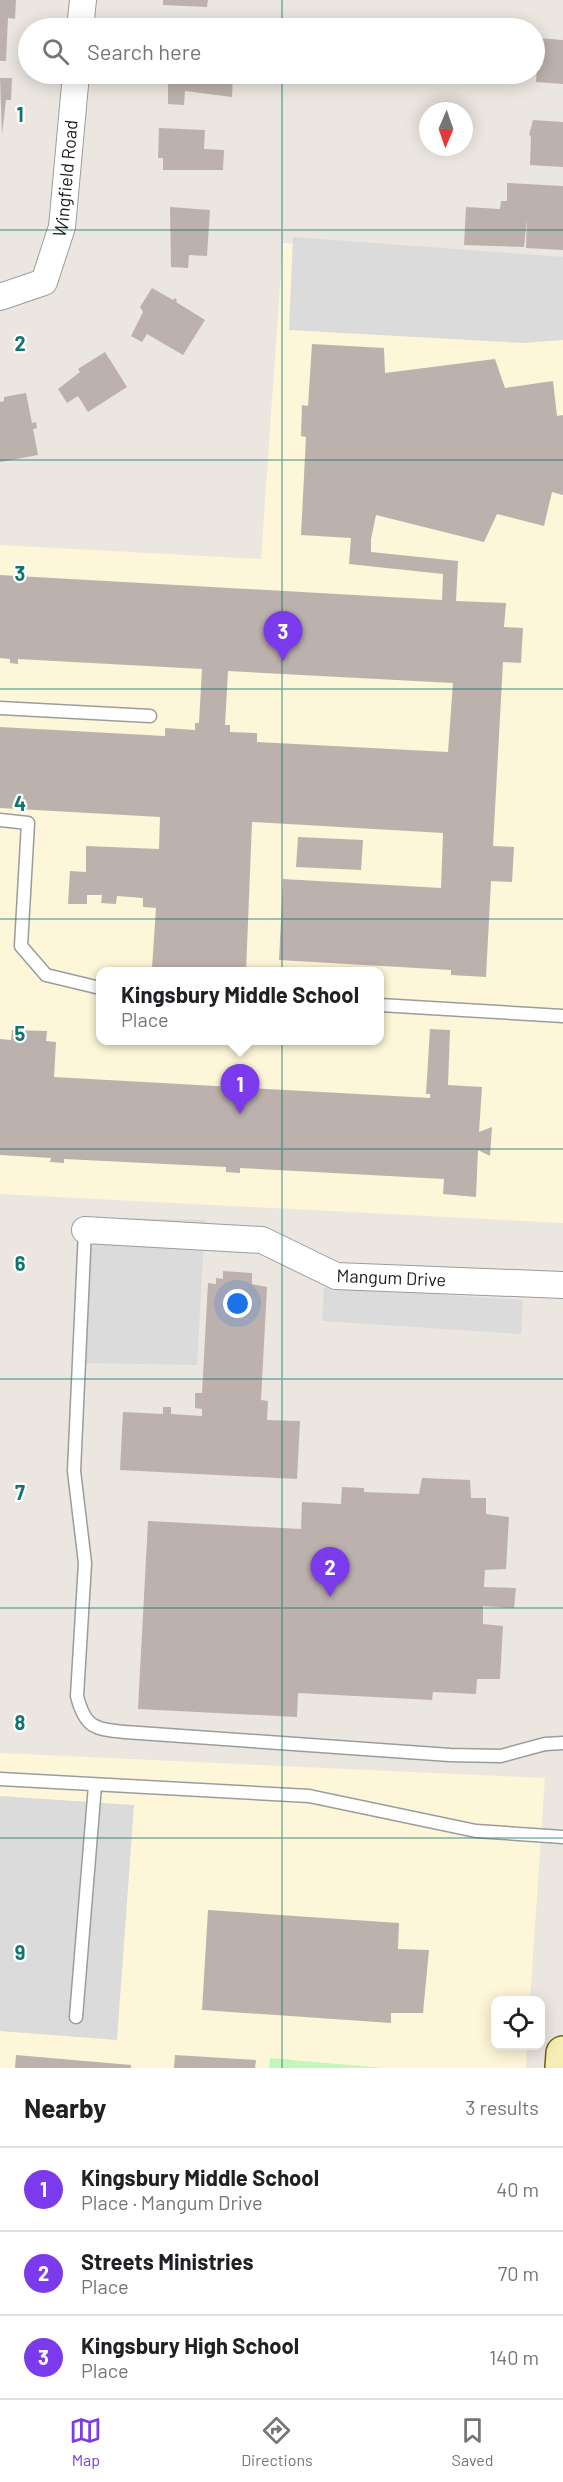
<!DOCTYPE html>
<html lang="en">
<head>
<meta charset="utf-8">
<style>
  :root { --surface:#fff; --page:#f6f6f6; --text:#202124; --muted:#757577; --line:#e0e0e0; --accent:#7c3aed }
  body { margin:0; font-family:Barlow,sans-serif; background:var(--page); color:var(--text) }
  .controls { position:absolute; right:18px; bottom:18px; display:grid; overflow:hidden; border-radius:12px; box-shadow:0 3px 15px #0003 }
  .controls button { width:54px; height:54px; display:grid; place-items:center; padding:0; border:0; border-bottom:2px solid var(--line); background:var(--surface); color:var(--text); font:30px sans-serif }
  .compass { position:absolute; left:419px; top:102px; width:54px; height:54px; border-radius:50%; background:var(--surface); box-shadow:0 3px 15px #0003; rotate:182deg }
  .you { position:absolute; left:238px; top:1304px; width:21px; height:21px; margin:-15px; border:4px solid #fff; border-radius:50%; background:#1a73e8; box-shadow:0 0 0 9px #1a73e833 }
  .badge { display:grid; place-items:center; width:39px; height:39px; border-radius:50%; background:var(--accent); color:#fff; font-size:20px; font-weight:700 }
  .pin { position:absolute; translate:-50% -50px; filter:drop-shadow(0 2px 3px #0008) }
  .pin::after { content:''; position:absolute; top:32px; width:21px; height:18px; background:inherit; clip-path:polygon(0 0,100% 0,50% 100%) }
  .popup { position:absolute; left:96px; top:967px; width:288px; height:78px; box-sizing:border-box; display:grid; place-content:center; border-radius:12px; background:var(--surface); filter:drop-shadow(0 2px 4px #0005); font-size:20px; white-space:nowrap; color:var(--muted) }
  .popup b { font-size:22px; color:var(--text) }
  .popup::after { content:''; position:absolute; left:50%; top:100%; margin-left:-12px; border:12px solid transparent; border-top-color:var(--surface) }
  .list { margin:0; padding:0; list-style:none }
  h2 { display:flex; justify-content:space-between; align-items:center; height:78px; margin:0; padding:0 24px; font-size:26px }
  h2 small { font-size:20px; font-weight:400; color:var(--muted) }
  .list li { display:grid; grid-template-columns:39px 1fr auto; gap:18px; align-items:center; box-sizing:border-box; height:84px; padding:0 24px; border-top:2px solid var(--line) }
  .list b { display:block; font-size:22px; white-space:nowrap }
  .list p { margin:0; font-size:20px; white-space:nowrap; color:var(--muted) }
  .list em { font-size:20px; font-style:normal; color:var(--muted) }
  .icon { flex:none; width:33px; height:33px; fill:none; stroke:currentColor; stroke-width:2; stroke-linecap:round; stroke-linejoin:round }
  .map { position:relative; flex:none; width:563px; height:2068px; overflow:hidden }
  .search { position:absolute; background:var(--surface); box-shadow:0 3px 15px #0003; left:18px; right:18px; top:18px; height:66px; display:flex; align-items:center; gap:15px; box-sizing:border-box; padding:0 21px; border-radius:33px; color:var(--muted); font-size:22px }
  .sheet { height:330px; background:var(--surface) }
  nav { display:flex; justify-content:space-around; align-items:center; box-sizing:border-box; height:84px; border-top:2px solid var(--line); background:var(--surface); font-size:16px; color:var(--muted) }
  nav a { display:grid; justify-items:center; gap:3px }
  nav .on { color:var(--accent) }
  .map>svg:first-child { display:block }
  .education { fill:#fdf6d8; fill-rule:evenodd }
  .park { fill:#c3f6bd }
  .parking { fill:#dbdbdb }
  .building { fill:#bcb1ad; fill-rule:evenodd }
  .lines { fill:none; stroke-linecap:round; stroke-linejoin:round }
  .service-casing { stroke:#9c9c9c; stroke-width:15 }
  .minor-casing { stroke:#9c9c9c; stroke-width:28 }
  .secondary-casing { stroke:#6b6309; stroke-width:36 }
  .service { stroke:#fff; stroke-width:12 }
  .minor { stroke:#fff; stroke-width:26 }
  .secondary { stroke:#f6edb4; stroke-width:33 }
  .grid { fill:none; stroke:#0f766e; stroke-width:1.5; stroke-opacity:0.55 }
  .labels { text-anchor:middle; stroke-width:4.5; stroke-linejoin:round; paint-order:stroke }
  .street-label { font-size:18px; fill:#1b1b1b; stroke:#fff }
  .grid-label { font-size:20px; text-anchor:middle; font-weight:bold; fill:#0f766e; stroke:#fff; stroke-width:4.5; stroke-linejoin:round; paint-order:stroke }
</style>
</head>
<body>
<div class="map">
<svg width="563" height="2068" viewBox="0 0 563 2068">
  <rect width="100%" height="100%" fill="#ece6e0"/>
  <path class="education" d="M 283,243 L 563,262 L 563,1223 L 0,1194 L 0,545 L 261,559 ZM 100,972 L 380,972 L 380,1040 L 100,1040 Z
    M 0,1753 L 545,1778 L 530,2000 L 496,2000 L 496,2046 L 527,2046 L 526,2068 L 0,2068 Z"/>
  <path class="park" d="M 270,2058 L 383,2068 L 269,2068 Z"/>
  <path class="parking" d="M 293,237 L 563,257 L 563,340 L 523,343 L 289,330 Z
    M 81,1217 L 205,1220 L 197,1365 L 80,1363 Z
    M 324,1287 L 523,1300 L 521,1334 L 322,1321 Z
    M 0,1796 L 134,1805 L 117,2040 L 0,2031 Z"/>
  <path class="building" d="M 0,0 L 16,0 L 15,19 L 8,18 L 6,61 L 0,61 Z
    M 163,0 L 208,0 L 207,7 L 163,5 Z
    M 539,38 L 563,40 L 563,84 L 536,82 L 538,50 L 534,50 L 534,43 L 539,43 Z
    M 168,74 L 233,74 L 232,97 L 185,91 L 184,105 L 168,104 Z
    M 0,78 L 12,78 L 11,100 L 6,100 L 2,135 Z
    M 533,120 L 563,122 L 563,167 L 530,165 L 531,136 L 529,135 Z
    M 159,128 L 205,130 L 204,149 L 224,150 L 223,170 L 163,170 L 163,158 L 158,158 Z
    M 507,183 L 563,186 L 563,250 L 526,248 L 527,219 L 524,247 L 464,245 L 466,207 L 500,209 L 501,201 L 507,201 Z
    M 170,207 L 210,210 L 207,256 L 189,255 L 188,268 L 171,267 Z
    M 152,288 L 173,300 L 175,298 L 177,300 L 176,302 L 205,320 L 183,355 L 147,334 L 142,342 L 131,336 L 143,312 L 140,307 Z
    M 312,344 L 384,348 L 385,373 L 495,359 L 505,388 L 553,381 L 557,416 L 563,415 L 563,495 L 552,492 L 544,526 L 497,514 L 484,542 L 376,515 L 371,539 L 371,552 L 458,561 L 456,601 L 506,603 L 504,627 L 523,628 L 521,663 L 503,662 L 493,846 L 514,847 L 512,882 L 491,881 L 486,977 L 451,975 L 451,970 L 279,960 L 283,879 L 441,888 L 443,833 L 252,822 L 246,972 L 152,968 L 156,908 L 143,907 L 143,898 L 117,896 L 116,904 L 101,903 L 102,895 L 87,895 L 87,904 L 68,904 L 70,871 L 86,872 L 86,846 L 159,849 L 160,817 L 0,808 L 0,727 L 165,736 L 165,728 L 195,730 L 195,723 L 199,723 L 202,669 L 18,659 L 18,664 L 10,663 L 10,659 L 0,658 L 0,575 L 442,600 L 443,574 L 349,564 L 351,538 L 301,535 L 306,437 L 301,436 L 302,405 L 308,406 ZM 228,671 L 453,683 L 448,752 L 257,742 L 257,733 L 230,732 L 230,725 L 225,725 Z
    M 105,352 L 127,387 L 88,412 L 78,396 L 67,403 L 58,389 L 80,372 L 78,369 Z
    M 26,393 L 32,423 L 36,422 L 37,428 L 33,429 L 38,455 L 0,462 L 0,402 L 4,401 L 4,397 Z
    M 298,837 L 363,840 L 361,870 L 296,867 Z
    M 430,1029 L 450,1030 L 448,1085 L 482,1087 L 479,1132 L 492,1127 L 490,1156 L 478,1150 L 476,1197 L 443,1194 L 444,1179 L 240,1168 L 240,1173 L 226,1172 L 226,1167 L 64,1159 L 64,1163 L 50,1162 L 51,1158 L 0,1155 L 0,1039 L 11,1040 L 12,1030 L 47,1031 L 46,1041 L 56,1042 L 54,1077 L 430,1098 L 430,1094 L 426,1094 Z
    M 223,1271 L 252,1273 L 252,1284 L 267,1287 L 261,1400 L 268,1401 L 267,1420 L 300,1421 L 297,1479 L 120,1470 L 123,1412 L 163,1414 L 163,1407 L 171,1407 L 171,1414 L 202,1416 L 202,1409 L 195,1408 L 195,1393 L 202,1393 L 208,1283 L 216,1284 L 216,1278 L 223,1279 Z
    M 422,1478 L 470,1480 L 471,1498 L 486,1498 L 486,1514 L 509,1517 L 506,1569 L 485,1570 L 484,1587 L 516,1588 L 514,1608 L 483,1606 L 483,1624 L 503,1626 L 500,1679 L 477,1679 L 476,1694 L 433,1692 L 432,1700 L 298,1693 L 297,1717 L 138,1709 L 148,1521 L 301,1529 L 302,1502 L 341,1504 L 342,1487 L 364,1488 L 364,1492 L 419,1494 Z
    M 208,1910 L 399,1923 L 398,1949 L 429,1950 L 423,2013 L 391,2013 L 391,2023 L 202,2010 Z
    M 16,2055 L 131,2065 L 131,2068 L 15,2068 Z
    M 175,2055 L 256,2060 L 255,2068 L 174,2068 Z"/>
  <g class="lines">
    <g class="service-casing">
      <path id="service" d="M 0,708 L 150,716
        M 0,820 L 28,823 L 21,946 L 46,975 L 100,988
        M 380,1005 L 563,1016
        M 85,1230 L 74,1471 L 85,1563 L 77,1696 C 85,1728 95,1729 125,1732 L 450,1755 L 501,1756 L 545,1744 L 563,1743
        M 0,1779 L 309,1796 L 476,1831 L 563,1837
        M 76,2017 L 95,1785"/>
    </g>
    <g class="minor-casing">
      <g id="minor">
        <path d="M 80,28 L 83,0"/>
        <path id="s1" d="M 0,297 L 44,282 L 62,227 L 76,74"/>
        <path id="s2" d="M 85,1230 L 262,1240 L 336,1276 L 563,1285"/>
      </g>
    </g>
    <g class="secondary-casing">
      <path id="secondary" d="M 562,2068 L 563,2053"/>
    </g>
    <use href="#service" class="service"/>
    <use href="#minor" class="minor"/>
    <use href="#secondary" class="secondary"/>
  </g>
  <path class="grid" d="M 282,0 L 282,28M 282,74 L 282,2068M 0,230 L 563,230M 0,460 L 563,460M 0,689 L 563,689M 0,919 L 563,919M 0,1149 L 563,1149M 0,1379 L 563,1379M 0,1608 L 563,1608M 0,1838 L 563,1838"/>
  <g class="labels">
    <g class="street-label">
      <text dy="6" stroke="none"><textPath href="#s1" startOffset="153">Wingfield Road</textPath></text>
      <text dy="6" stroke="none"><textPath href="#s2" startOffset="315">Mangum Drive</textPath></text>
    </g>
  </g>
  <g class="grid-label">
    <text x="20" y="122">1</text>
    <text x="20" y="351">2</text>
    <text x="20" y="581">3</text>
    <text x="20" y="811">4</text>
    <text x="20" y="1041">5</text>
    <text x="20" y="1271">6</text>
    <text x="20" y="1500">7</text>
    <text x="20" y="1730">8</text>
    <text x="20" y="1960">9</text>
  </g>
</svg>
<div class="controls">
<button><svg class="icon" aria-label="locate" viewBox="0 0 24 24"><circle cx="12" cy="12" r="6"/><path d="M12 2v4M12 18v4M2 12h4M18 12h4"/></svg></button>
</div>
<svg class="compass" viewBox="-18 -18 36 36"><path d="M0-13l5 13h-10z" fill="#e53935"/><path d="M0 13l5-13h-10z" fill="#757577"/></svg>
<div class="you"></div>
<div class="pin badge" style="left:240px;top:1114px">1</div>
<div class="popup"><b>Kingsbury Middle School</b>Place</div>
<div class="pin badge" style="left:330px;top:1597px">2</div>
<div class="pin badge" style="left:283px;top:661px">3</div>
<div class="search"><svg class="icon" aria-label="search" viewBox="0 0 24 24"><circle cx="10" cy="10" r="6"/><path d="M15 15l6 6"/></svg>Search here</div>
</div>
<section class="sheet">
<h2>Nearby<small>3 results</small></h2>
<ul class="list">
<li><span class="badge">1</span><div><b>Kingsbury Middle School</b><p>Place · Mangum Drive</p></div><em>40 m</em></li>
<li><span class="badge">2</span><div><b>Streets Ministries</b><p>Place</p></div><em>70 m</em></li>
<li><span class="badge">3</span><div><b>Kingsbury High School</b><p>Place</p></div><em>140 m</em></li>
</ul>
</section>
<nav>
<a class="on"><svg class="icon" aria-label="map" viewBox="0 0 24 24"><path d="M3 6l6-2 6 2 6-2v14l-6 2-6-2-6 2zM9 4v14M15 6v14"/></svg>Map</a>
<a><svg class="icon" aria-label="directions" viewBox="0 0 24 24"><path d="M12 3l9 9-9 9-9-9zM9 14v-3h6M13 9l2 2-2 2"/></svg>Directions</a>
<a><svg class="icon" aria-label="saved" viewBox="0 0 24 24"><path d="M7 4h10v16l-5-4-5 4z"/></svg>Saved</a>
</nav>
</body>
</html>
